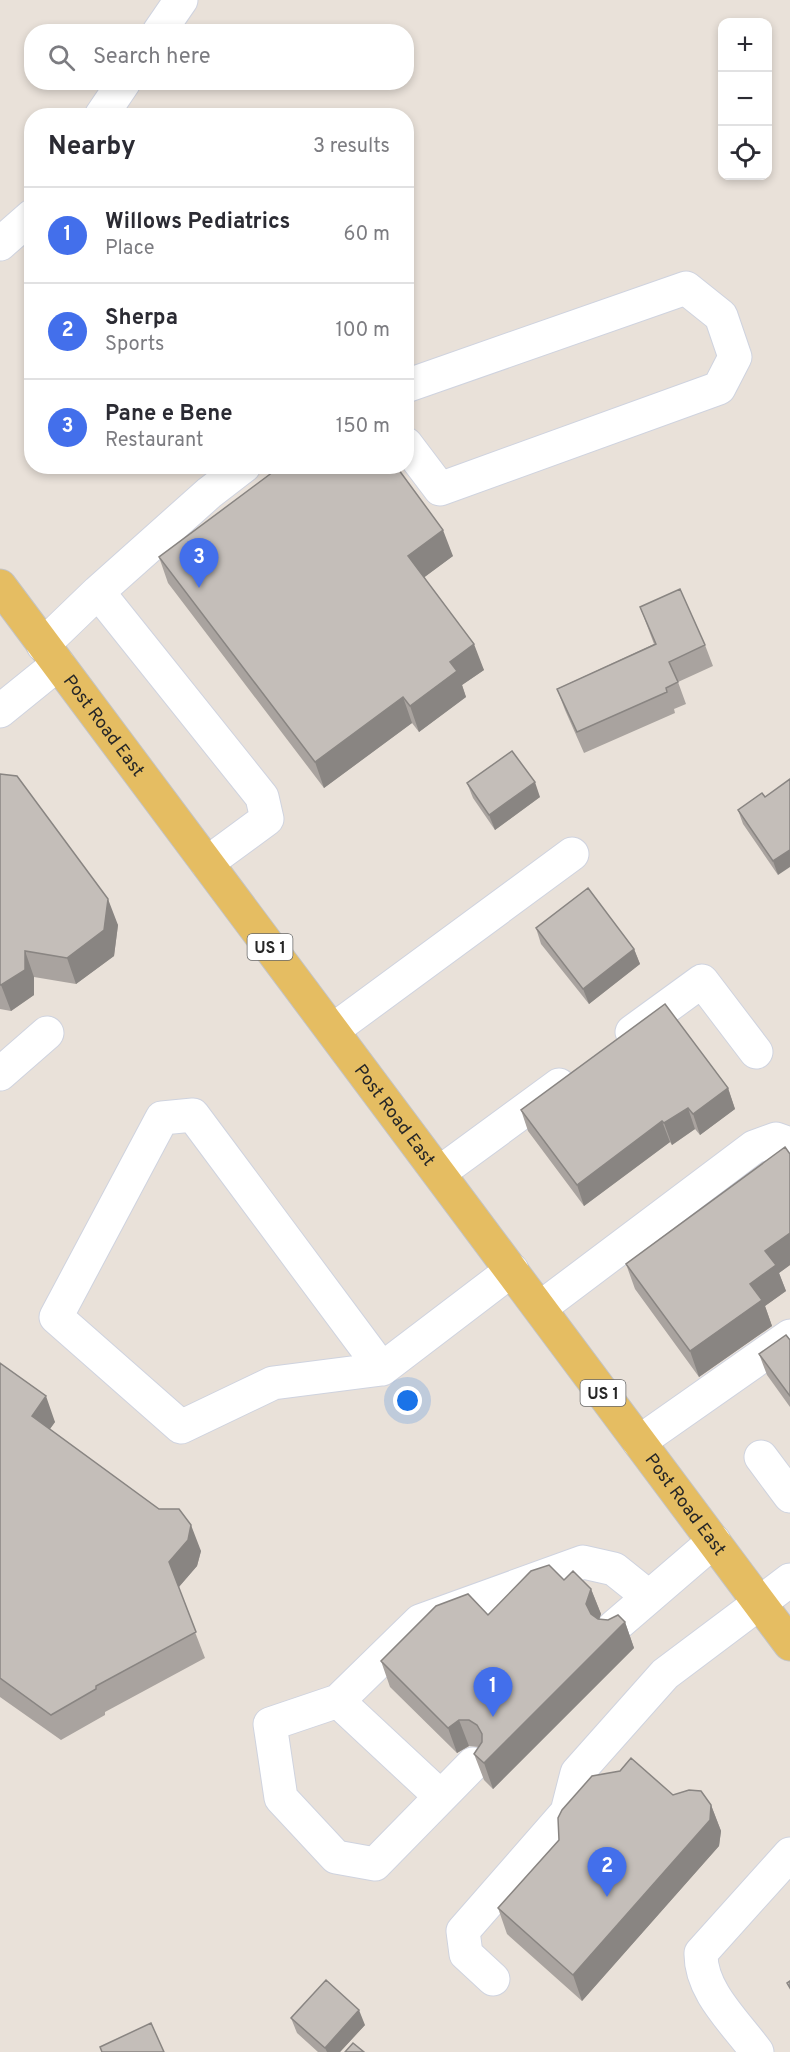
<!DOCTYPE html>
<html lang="en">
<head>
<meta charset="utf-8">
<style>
  :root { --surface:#fff; --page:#f2f2f3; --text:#2b2b33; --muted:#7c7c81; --line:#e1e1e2; --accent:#436feb }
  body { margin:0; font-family:Overpass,sans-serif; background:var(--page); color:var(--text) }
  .controls { position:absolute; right:18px; top:18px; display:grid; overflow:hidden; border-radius:12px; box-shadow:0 3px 9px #0003 }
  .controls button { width:54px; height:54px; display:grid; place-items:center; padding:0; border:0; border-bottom:2px solid var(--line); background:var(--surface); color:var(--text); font:30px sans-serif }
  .you { position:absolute; left:408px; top:1401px; width:21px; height:21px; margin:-15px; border:4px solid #fff; border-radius:50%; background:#1a73e8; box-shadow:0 0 0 9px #1a73e833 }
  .badge { display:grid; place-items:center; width:39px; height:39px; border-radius:50%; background:var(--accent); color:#fff; font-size:20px; font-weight:700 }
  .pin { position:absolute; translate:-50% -50px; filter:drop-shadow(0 2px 3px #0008) }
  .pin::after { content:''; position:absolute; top:32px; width:21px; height:18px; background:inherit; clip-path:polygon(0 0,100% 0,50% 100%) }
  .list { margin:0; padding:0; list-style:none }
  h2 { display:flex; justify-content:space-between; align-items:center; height:78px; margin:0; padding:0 24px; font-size:26px }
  h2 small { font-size:20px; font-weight:400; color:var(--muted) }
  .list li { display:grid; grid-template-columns:39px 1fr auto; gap:18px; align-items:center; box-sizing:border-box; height:96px; padding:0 24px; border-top:2px solid var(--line) }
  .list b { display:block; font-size:22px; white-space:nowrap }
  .list p { margin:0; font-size:20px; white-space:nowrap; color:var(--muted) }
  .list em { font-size:20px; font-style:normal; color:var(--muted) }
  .icon { flex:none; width:33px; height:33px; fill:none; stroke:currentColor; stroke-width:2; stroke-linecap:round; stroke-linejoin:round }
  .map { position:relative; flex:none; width:790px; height:2052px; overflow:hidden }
  .search { position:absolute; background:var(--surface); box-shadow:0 3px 9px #0003; left:24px; top:24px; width:390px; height:66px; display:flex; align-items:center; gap:15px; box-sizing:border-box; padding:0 21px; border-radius:24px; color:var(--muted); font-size:22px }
  .panel { position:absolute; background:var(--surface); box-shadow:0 3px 9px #0003; left:24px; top:108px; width:390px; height:366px; border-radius:24px }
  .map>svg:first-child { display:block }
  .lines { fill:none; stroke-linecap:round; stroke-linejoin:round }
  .minor-casing { stroke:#cfd3df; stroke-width:35 }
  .major-casing { stroke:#c3c3c3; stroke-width:35 }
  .minor { stroke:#fff; stroke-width:33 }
  .major { stroke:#e5bd62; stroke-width:33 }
  .wall { fill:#a9a39f }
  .shaded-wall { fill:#898582 }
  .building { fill:#c4beb9; stroke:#898582; stroke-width:1.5 }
  .labels { text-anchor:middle; stroke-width:4.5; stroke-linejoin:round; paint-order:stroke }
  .shield { fill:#fff; stroke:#686868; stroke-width:1.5 }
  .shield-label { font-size:16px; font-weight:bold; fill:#272727 }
  .street-label { font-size:18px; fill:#272727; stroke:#fff }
</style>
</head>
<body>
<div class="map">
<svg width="790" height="2052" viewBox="0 0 790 2052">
  <rect width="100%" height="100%" fill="#e9e1d9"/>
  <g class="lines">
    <g class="minor-casing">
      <path id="minor" d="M 159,32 L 181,0
        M 101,116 L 124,82
        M 0,244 L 32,216
        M 406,386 L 686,288 L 721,316 L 735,357 L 719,388 L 440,489 L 406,444
        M 98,592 L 209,493 L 244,466
        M 43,645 L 98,592 L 262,797 L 267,819 L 207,863
        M 0,711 L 58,664
        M 333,1030 L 572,854
        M 632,1032 L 702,981 L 756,1052
        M 0,1074 L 47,1033
        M 439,1173 L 559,1085
        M 540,1308 L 754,1147 L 776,1139 L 790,1144
        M 382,1369 L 273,1383 L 181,1427 L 56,1317 L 162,1118 L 193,1115 L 382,1369 L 512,1270
        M 639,1442 L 790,1336
        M 761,1457 L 790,1496
        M 614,1627 L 714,1541
        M 338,1701 L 270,1724 L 281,1798 L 336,1857 L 375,1864 L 473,1764
        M 440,1796 L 338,1701 L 420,1621 L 583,1562 L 614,1569 L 649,1597
        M 493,1979 L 466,1954 L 463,1931 L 567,1812 L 577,1773 L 665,1674 L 790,1580
        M 757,2052 C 736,2023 700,1991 701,1953 L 790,1854"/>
    </g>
    <g class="major-casing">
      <g id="major">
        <path id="s1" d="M 0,586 L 790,1644"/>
      </g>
    </g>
    <use href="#minor" class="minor"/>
    <use href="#major" class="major"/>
  </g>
  <path class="wall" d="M 339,470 L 453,556 L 424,577 L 484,670 L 462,685 L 466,697 L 419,732 L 412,723 L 324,788 L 168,583 L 159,557 Z
    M 640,607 L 705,645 L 713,666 L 678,682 L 686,704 L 674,709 L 675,713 L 584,753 L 565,710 L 557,689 L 654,644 Z
    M 0,774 L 118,925 L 114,956 L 76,984 L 34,977 L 34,995 L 11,1011 L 0,1009 Z
    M 467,783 L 540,797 L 495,830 L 473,798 Z
    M 762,793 L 778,875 L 743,824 L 738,810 Z
    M 536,928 L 634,949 L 640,964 L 589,1004 L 541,944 Z
    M 728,1088 L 735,1109 L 700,1135 L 695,1129 L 672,1145 L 670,1142 L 584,1206 L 528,1131 L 521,1110 Z
    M 790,1154 L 790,1265 L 779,1273 L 786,1291 L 765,1306 L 772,1326 L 699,1377 L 635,1289 L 626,1264 Z
    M 790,1340 L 790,1407 L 767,1375 L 759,1354 Z
    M 0,1363 L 55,1422 L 50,1429 L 201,1551 L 197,1566 L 178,1588 L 205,1658 L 105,1712 L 105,1715 L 61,1740 L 0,1697 Z
    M 564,1580 L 591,1589 L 601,1614 L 599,1619 L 625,1622 L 634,1648 L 493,1789 L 484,1780 L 474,1754 L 479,1747 L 469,1746 L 457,1753 L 390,1687 L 381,1661 L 488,1615 Z
    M 673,1795 L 711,1805 L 721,1831 L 719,1846 L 582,2001 L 507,1934 L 498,1908 Z
    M 291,2018 L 365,2025 L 340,2052 L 318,2052 L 297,2033 Z"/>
  <path class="shaded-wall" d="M 443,530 L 453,556 L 418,582 L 408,556 Z
    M 474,644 L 484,670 L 462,685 L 466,697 L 419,732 L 410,706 L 450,662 Z
    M 403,697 L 412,723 L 324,788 L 315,762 Z
    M 535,782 L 540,797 L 495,830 L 489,815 Z
    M 790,850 L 790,867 L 778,875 L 773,861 Z
    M 108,899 L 118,925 L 114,956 L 76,984 L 67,958 Z
    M 634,949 L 640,964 L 589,1004 L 583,989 Z
    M 25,951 L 34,977 L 34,995 L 11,1011 L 1,985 Z
    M 728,1088 L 735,1109 L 700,1135 L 693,1114 Z
    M 688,1108 L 695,1129 L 672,1145 L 664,1123 Z
    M 662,1121 L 670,1142 L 584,1206 L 577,1185 Z
    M 790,1233 L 790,1265 L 779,1273 L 786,1291 L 765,1306 L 772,1326 L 699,1377 L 690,1351 L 750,1284 L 765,1251 Z
    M 46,1396 L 55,1422 L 41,1441 L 32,1416 Z
    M 191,1525 L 201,1551 L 197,1566 L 178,1588 L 169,1562 Z
    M 591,1589 L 601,1614 L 596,1630 L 586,1604 Z
    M 625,1622 L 634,1648 L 493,1789 L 484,1763 Z
    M 459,1720 L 469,1746 L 457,1753 L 448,1728 Z
    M 711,1805 L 721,1831 L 719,1846 L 582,2001 L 573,1975 Z
    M 359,2010 L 365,2025 L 340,2052 L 327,2052 L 325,2048 Z"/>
  <path class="building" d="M 281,466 L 336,466 L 339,470 L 344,466 L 396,466 L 443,530 L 408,556 L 474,644 L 450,662 L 457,671 L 410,706 L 403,697 L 315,762 L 159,557 Z
    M 680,589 L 705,645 L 669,662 L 678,682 L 666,688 L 667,692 L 577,732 L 557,689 L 656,644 L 640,607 Z
    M 512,751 L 535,782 L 489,815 L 467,783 Z
    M 0,774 L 17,776 L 108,899 L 104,930 L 67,958 L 25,951 L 25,970 L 1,985 L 0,985 Z
    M 790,779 L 790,850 L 773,861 L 738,810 L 762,793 L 765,797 Z
    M 588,888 L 634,949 L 583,989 L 536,928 Z
    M 665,1004 L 728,1088 L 693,1114 L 688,1108 L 664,1123 L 662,1121 L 577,1185 L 521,1110 Z
    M 785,1147 L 790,1154 L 790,1233 L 765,1251 L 776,1265 L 750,1284 L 762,1300 L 690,1351 L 626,1264 Z
    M 786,1335 L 790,1340 L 790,1396 L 759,1354 Z
    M 0,1363 L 46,1396 L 32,1416 L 159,1509 L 179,1509 L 191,1525 L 188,1540 L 169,1562 L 196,1632 L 96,1686 L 96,1689 L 51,1715 L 0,1678 Z
    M 549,1565 L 564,1580 L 573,1571 L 591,1589 L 586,1604 L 591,1614 L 598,1619 L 608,1620 L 618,1615 L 625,1622 L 484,1763 L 474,1754 L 482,1742 L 482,1734 L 477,1725 L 469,1720 L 459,1720 L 448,1728 L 381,1661 L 436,1606 L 468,1594 L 488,1615 L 531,1571 Z
    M 631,1758 L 673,1795 L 689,1790 L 701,1791 L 711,1805 L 710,1820 L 573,1975 L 498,1908 L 559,1840 L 558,1818 L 562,1810 L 592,1776 L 620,1771 Z
    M 326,1980 L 359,2010 L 325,2048 L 291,2018 Z
    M 790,1981 L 790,1988 L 787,1983 Z
    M 151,2023 L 164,2052 L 102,2052 L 100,2047 Z
    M 353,2043 L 364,2052 L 345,2052 Z"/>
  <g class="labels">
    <g class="shield">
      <rect x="247.5" y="934" width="45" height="26" rx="4.5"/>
      <rect x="580.5" y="1380" width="45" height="26" rx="4.5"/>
    </g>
    <g class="shield-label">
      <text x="270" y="953">US 1</text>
      <text x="603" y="1399">US 1</text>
    </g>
    <g class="street-label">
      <text dy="6" stroke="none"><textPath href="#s1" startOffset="174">Post Road East</textPath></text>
      <text dy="6" stroke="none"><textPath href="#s1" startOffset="660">Post Road East</textPath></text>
      <text dy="6" stroke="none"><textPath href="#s1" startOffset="1146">Post Road East</textPath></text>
    </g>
  </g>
</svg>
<div class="controls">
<button>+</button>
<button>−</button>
<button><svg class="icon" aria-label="locate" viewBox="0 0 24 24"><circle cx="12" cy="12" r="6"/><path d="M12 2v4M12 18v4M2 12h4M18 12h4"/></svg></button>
</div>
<div class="you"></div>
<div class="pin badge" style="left:493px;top:1717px">1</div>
<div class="pin badge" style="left:607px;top:1897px">2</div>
<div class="pin badge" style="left:199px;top:588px">3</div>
<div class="search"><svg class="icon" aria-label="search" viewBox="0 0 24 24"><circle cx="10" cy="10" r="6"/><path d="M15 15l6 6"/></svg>Search here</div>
<section class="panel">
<h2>Nearby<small>3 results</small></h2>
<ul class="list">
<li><span class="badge">1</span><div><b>Willows Pediatrics</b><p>Place</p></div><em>60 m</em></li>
<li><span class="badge">2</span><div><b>Sherpa</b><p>Sports</p></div><em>100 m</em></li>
<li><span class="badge">3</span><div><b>Pane e Bene</b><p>Restaurant</p></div><em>150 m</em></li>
</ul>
</section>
</div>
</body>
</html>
